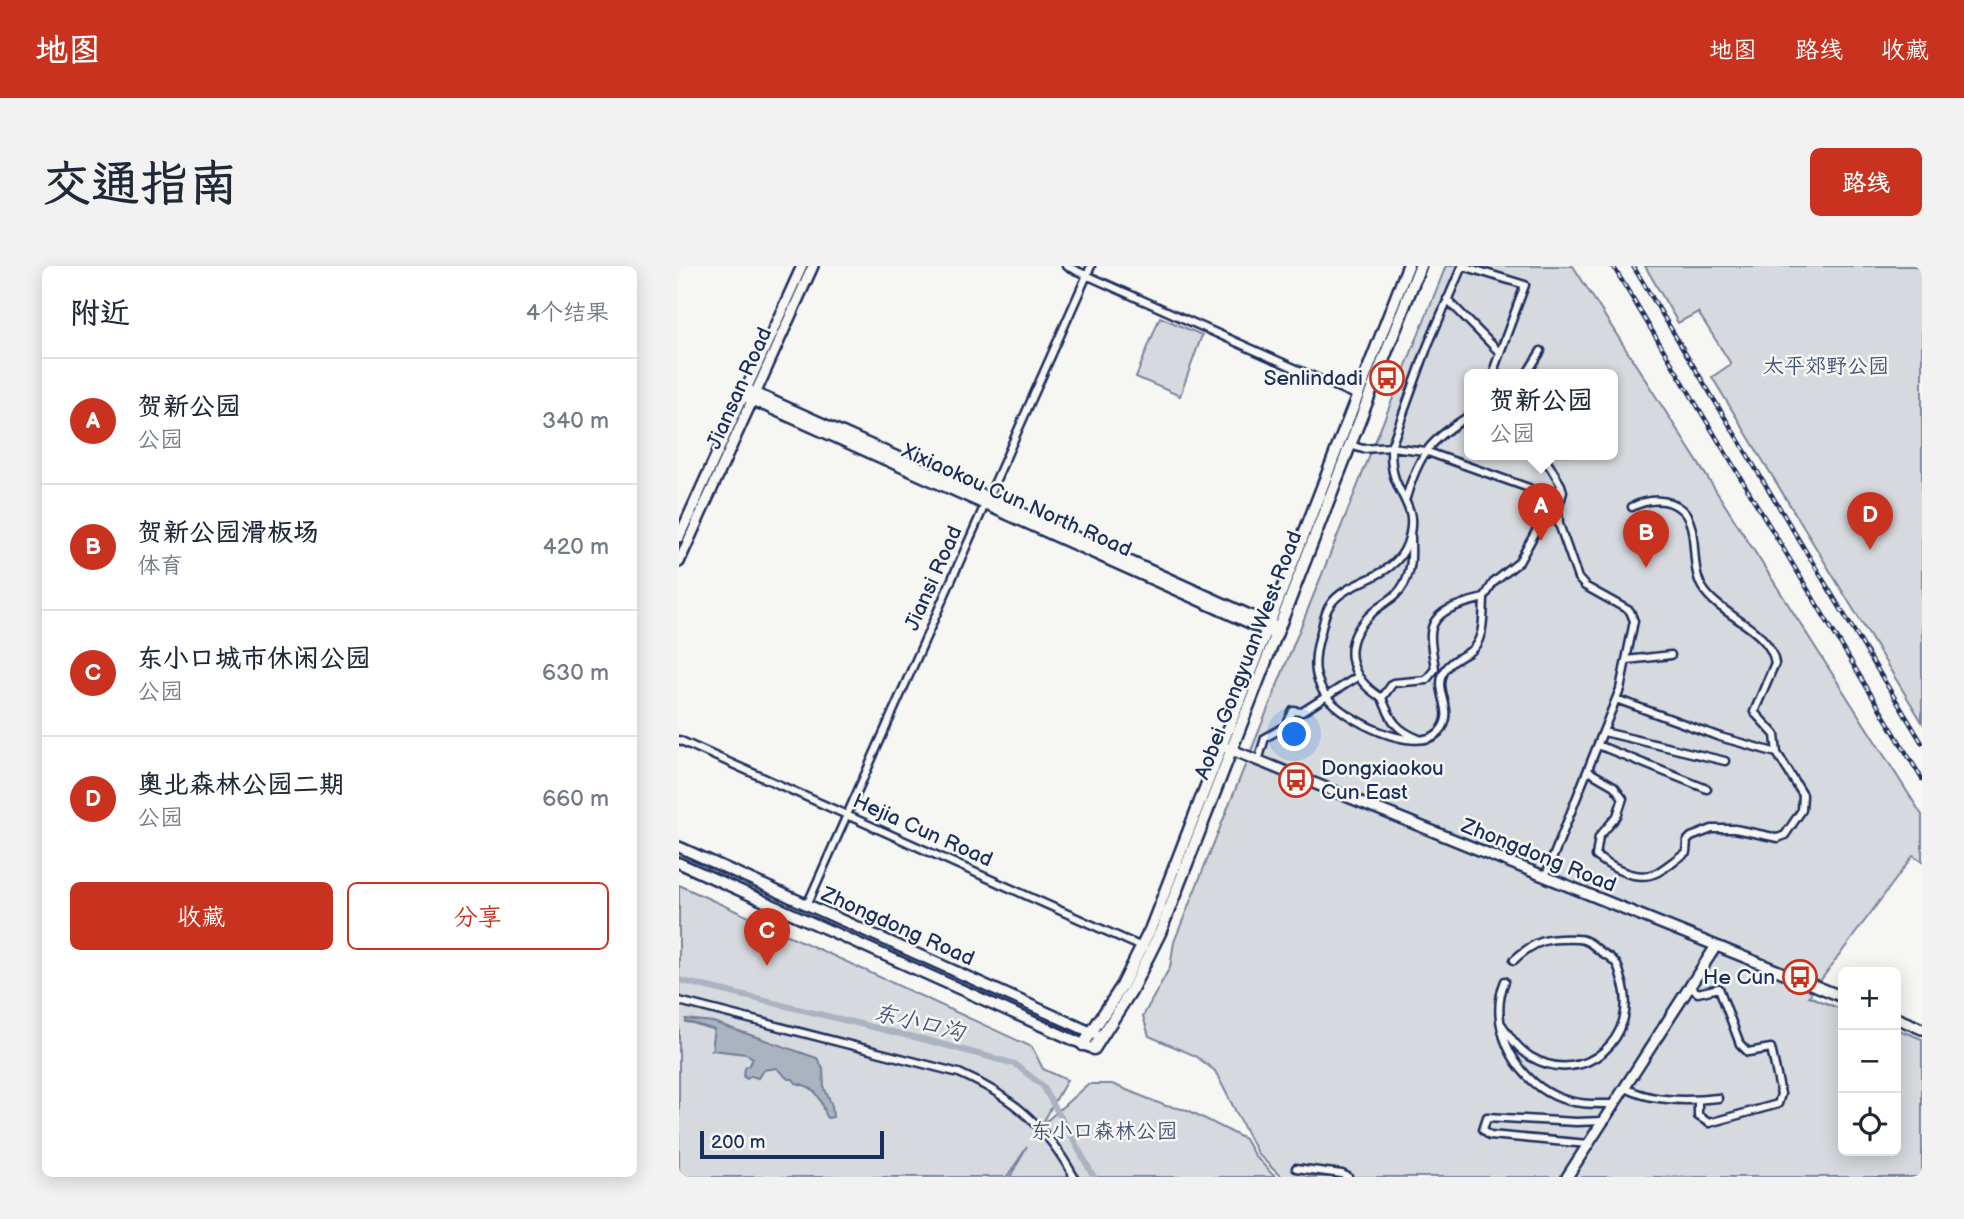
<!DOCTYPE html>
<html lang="zh">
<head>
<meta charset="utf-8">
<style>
  :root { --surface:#fff; --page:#f2f2f3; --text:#1f2937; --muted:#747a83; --line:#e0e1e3; --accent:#c8321e }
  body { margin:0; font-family:"Balsamiq Sans","LXGW WenKai TC",sans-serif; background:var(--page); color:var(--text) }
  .controls { position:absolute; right:21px; bottom:21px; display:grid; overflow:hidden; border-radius:10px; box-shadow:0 4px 18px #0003 }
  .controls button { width:63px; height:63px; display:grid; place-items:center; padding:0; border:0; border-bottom:2px solid var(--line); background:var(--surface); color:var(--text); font:35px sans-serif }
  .scale { position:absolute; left:21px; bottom:18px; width:184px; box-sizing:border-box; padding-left:7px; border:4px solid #1b2f5e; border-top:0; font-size:19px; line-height:24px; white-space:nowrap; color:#1b2f5e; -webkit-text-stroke:5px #f6f6f2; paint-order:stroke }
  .you { position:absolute; left:616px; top:469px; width:24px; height:24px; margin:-18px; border:5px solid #fff; border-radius:50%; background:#1a73e8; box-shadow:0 0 0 10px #1a73e833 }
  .badge { display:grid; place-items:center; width:46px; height:46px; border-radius:50%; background:var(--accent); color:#fff; font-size:23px; font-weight:700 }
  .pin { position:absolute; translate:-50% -58px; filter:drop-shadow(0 2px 4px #0008) }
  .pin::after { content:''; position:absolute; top:37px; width:24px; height:21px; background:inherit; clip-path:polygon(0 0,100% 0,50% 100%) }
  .popup { position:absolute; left:785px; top:103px; width:154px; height:91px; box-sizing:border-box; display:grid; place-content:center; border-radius:10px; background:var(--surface); filter:drop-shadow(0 2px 5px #0005); font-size:23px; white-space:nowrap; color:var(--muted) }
  .popup b { font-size:26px; color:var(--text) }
  .popup::after { content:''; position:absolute; left:50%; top:100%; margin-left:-14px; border:14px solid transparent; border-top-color:var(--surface) }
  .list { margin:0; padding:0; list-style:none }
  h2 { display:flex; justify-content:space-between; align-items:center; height:91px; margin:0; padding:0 28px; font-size:30px }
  h2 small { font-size:23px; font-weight:400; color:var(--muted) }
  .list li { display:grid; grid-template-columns:46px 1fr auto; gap:21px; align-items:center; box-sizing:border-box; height:126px; padding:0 28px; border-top:2px solid var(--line) }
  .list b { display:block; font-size:26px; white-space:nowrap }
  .list p { margin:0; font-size:23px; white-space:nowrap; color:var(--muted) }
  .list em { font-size:23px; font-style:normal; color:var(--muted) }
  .actions { display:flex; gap:14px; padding:21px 28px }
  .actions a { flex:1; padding:16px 0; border:2px solid var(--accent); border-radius:10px; text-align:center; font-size:24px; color:var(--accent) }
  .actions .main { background:var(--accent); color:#fff }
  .icon { flex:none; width:38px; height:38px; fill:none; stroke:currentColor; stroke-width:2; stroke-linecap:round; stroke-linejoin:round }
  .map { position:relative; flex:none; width:1243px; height:911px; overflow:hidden; border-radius:10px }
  header { display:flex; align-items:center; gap:42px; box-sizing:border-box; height:98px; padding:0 35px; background:var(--accent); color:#fff }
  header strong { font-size:33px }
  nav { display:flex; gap:38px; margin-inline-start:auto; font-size:24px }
  .intro { display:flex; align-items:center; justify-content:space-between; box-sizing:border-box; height:168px; padding:0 42px }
  h1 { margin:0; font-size:49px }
  .button { padding:18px 32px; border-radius:10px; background:var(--accent); color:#fff; font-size:24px; font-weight:700 }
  main { display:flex; gap:42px; padding:0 42px }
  aside { flex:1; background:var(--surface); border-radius:10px; box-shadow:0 4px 18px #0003 }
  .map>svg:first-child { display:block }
  .green { fill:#d6d9dd; stroke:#78849e; stroke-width:2; fill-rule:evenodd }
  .water { fill:#abb2c0; stroke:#717e99; stroke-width:2 }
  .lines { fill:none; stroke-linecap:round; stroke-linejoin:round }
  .canal { stroke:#abb2c0; stroke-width:6 }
  .street-casing { stroke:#1b2f5e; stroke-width:11 }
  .secondary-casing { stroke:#1b2f5e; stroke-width:14 }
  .primary-casing { stroke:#1b2f5e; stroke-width:15 }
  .street { stroke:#f6f6f2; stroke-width:6 }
  .secondary { stroke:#f6f6f2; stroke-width:9 }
  .primary { stroke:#f6f6f2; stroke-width:10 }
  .rail-casing { stroke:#1b2f5e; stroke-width:4.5 }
  .rail { stroke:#f6f6f2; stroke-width:2; stroke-dasharray:5; stroke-linecap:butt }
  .labels { text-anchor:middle; stroke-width:5; stroke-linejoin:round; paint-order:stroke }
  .park-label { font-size:21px; fill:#405177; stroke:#f6f6f2 }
  .poi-label { font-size:21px; fill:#1b2f5e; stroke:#f6f6f2; text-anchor:end }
  .street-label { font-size:21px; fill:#1b2f5e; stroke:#f6f6f2 }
  .water-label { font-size:23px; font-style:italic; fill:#46567b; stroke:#f6f6f2 }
</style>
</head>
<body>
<header>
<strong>地图</strong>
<nav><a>地图</a><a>路线</a><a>收藏</a></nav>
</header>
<div class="intro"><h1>交通指南</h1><a class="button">路线</a></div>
<main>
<aside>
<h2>附近<small>4个结果</small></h2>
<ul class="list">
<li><span class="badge">A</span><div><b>贺新公园</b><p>公园</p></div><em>340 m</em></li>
<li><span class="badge">B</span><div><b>贺新公园滑板场</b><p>体育</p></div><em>420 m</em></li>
<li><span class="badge">C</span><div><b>东小口城市休闲公园</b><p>公园</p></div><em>630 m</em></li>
<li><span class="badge">D</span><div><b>奥北森林公园二期</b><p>公园</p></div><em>660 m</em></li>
</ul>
<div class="actions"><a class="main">收藏</a><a>分享</a></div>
</aside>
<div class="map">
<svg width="1243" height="911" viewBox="0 0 1243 911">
  <rect width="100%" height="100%" fill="#f6f6f2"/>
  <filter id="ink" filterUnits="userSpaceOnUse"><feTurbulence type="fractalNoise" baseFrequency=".0143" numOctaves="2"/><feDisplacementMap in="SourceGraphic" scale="14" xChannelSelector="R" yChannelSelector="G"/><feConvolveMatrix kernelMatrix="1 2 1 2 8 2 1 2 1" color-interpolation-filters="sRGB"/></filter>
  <g filter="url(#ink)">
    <path class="green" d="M 767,0 L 894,0 L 1243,549 L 1243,596 L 1234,590 L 1130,730 L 1164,744 L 1164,885 L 1217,885 L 1217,765 L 1220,764 L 1243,773 L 1243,911 L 602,911 L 578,887 L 536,805 L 517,790 L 470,770 L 464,750 L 491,701 L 495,676 ZM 790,109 L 934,109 L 934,189 L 790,189 Z
      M 966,0 L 1243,0 L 1243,456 L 1033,111 L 1052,98 L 1019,46 L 999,57 Z
      M 481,51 L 523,69 L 501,130 L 457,111 Z
      M 0,619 L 353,781 L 364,803 L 388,814 L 362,860 L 409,818 L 433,818 L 487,840 L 509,844 L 566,873 L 575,889 L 596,911 L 331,911 L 348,881 L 328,911 L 0,911 Z"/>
    <path class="water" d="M 7,753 L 34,756 L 138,792 L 144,803 L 145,821 L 153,840 L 154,851 L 149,852 L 147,849 C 142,831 136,820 117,817 L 114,813 L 109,813 L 97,802 L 84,804 L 79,812 L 72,810 L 68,813 L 65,811 L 66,802 L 71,799 L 74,792 L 67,788 L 32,784 L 34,782 L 33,776 L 35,763 C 24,762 18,757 7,756 Z"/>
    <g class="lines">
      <path class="canal" d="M 0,714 L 247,774 L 336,798 L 364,820 L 415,911"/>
      <g class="street-casing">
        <path id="street" d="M 387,0 L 678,130
          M 783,0 L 749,79 L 712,181 C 712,192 712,202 716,213 C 726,239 739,246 728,278 C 715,314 668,313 651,339 C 645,347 644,360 641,369 C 638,380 635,394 637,406 C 638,413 643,425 647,430 C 664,453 736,490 760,466 C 779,446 754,426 765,406 C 771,396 780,392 790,386 C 806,375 804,350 805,332
          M 784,0 L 846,19 L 816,100 L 816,109
          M 768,33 L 821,87
          M 847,109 L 862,85
          M 671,179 L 684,183 L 712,181 L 746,185 L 850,222
          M 864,189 L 882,219 L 884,226 L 879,243 L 880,258 L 899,312 L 906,320 L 951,345 L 955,355 L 941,423 L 866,611
          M 727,232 C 740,188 751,174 790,150
          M 948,394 L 992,389
          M 703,432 C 668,411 661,376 693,347 C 704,336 717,333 725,318 C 734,300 732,290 732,271
          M 937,433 L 1041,471 L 1098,487
          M 925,466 L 1046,495
          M 740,473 C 717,464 712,455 703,432 L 714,417 L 747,414 L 756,403 C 755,392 751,379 752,368 C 753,343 785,337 805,332 L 814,317 L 840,296 L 882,220
          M 0,474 L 465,682
          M 919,479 L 1028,523
          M 579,495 L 586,472 L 607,460 L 614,445 L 623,446 L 678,411
          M 909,505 L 935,520 L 944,532 L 938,550 L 920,571 L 917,590 C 933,602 958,617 979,606 C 989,600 998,592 1007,586 L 1008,575 L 1012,571 L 1033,563 L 1056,563 L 1099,572 L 1106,569 L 1123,544 L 1124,529 L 1098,487 L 1096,469 L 1075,446 L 1096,397 C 1091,362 1041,351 1023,321 C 1010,298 1021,261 1003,244 C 989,231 969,233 953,241
          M 128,639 L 412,0
          M 826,715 C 808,758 835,811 876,830 C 895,839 916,838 936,838
          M 1012,722 L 1019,727 L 1040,722 L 1061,778 L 1069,786 L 1092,782 L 1102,828 L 1099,838 L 1030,857 L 1019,850 L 1019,834
          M 0,735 L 280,807 C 333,830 367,860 395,911
          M 823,759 C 831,771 839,783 852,791 C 905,822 962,771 943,714 C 941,708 940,699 935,695 C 931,691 926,688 922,686 C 915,680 908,673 899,673 C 870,672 857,673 835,694
          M 947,822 C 972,836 1011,835 1039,832
          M 909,878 L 811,869 L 804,863 L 808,851 L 897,856 L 924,855
          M 617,902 L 663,908 L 669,911"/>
      </g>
      <g class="secondary-casing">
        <path id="secondary" d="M 67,123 L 595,360
          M 64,130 L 593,367
          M 0,271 L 123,0
          M 0,296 L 134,0
          M 543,480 L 1164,731
          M 0,581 L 418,769
          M 0,597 L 410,781
          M 1217,752 L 1243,763
          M 888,911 L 1037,680"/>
      </g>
      <g class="primary-casing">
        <path id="primary" d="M 404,779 L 443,720 L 471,664 L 729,0
          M 415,783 L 452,725 L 481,667 L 741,0"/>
      </g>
      <use href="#street" class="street"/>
      <use href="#secondary" class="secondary"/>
      <use href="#primary" class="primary"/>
      <g class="rail-casing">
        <path id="rail" d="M 934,0 L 1243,513
          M 954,0 L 1243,477"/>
      </g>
      <use href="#rail" class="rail"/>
    </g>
  </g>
  <defs>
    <g id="bus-ring" transform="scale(1.75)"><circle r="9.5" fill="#f6f6f2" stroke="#c8321e" stroke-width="1.5"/><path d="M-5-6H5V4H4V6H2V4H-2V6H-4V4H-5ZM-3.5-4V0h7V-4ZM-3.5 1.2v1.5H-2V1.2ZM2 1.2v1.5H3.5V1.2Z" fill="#c8321e"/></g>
  </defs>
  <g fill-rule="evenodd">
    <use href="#bus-ring" x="708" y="112"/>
    <use href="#bus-ring" x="617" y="514"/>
    <use href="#bus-ring" x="1121" y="711"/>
  </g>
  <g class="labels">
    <g class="park-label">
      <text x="1147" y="107">太平郊野公园</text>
      <text x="425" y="872">东小口森林公园</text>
    </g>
    <g class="poi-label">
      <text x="684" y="119">Senlindadi</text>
      <text x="642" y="509" text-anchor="start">Dongxiaokou<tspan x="642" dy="24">Cun East</tspan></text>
      <text x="1096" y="718">He Cun</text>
    </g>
    <g class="street-label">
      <text transform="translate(60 122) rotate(-66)" y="7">Jiansan Road</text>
      <text transform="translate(338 234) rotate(24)" y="7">Xixiaokou Cun North Road</text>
      <text transform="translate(254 312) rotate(-66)" y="7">Jiansi Road</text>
      <text transform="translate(569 389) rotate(-69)" y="7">Aobei Gongyuan West Road</text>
      <text transform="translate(244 564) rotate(24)" y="7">Hejia Cun Road</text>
      <text transform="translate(860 589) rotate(22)" y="7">Zhongdong Road</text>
      <text transform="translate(219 660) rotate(24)" y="7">Zhongdong Road</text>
    </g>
    <g class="water-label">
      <text transform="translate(240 756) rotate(14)" y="8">东小口沟</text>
    </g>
  </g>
</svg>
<div class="controls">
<button>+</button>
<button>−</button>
<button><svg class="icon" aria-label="locate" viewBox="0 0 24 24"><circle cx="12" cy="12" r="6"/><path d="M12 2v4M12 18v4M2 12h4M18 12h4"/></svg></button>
</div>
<div class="scale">200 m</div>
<div class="you"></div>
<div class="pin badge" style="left:862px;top:275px">A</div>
<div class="popup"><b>贺新公园</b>公园</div>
<div class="pin badge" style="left:967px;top:302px">B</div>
<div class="pin badge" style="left:88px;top:700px">C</div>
<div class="pin badge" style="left:1191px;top:284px">D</div>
</div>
</main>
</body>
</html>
